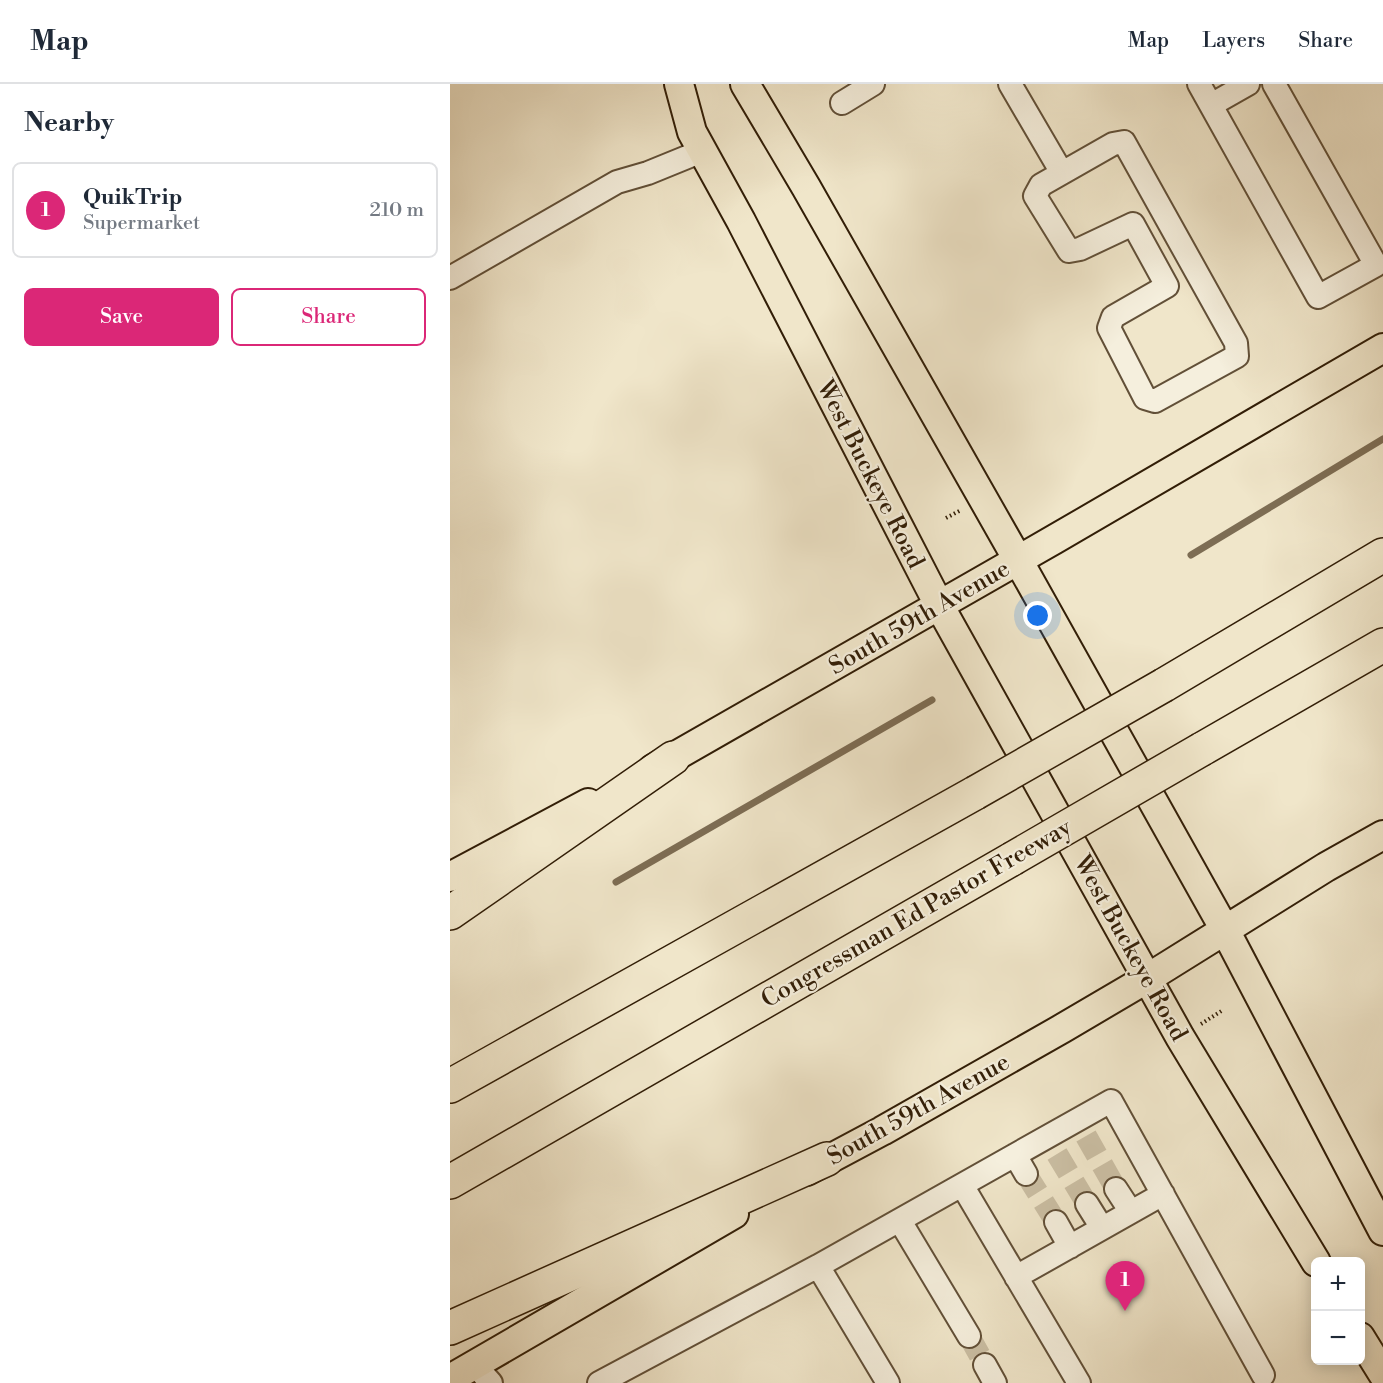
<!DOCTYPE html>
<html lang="en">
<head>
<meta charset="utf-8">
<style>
  :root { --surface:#fff; --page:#f2f2f3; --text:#1f2937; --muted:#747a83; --line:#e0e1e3; --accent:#db2777 }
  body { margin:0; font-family:"Libre Bodoni",serif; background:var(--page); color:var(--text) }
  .controls { position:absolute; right:18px; bottom:18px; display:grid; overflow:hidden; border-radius:9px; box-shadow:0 3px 15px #0003 }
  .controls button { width:54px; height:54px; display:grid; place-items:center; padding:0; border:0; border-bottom:2px solid var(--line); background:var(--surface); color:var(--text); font:30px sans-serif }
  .you { position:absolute; left:588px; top:532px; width:21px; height:21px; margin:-15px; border:4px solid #fff; border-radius:50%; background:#1a73e8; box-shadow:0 0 0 9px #1a73e833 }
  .badge { display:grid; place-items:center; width:39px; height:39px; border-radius:50%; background:var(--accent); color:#fff; font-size:20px; font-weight:700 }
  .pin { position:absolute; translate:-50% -50px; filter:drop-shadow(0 2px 3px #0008) }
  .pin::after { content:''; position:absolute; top:32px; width:21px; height:18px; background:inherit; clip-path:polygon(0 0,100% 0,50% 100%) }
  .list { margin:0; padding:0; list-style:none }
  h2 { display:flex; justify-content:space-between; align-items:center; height:78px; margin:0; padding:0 24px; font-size:26px }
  h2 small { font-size:20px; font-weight:400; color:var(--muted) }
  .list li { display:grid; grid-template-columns:39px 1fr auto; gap:18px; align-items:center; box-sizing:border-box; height:96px; margin:0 12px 12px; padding:0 12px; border:2px solid var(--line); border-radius:9px }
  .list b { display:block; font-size:22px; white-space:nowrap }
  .list p { margin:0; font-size:20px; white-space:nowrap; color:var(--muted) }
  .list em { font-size:20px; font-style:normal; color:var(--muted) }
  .actions { display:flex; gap:12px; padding:18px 24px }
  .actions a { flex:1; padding:14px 0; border:2px solid var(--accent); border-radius:9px; text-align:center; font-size:21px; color:var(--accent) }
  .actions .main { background:var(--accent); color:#fff }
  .map { position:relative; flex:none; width:933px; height:1299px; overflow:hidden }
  header { display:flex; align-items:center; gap:36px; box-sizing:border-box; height:84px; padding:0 30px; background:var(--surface); border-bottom:2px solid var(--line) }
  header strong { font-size:28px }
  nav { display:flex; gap:33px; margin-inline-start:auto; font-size:21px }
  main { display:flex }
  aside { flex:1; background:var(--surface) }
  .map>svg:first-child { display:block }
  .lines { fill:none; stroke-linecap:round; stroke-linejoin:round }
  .stream { stroke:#7d6d54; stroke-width:7 }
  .minor-tunnel { stroke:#cabea3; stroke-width:22; stroke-dasharray:22 11; stroke-linecap:butt }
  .minor-casing { stroke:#625038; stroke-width:26 }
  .major-casing { stroke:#321e07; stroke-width:32 }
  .highway-casing { stroke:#321e07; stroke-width:36 }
  .path { stroke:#321e07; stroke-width:4; stroke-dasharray:1.5 3; stroke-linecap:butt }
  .minor { stroke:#f5efdd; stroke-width:22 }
  .major { stroke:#f0e6ca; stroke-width:28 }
  .highway { stroke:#f0e6ca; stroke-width:33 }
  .highway-bridge-casing { stroke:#321e07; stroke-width:36; stroke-linecap:butt }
  .highway-bridge { stroke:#f0e6ca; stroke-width:33 }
  .labels { text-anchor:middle; stroke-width:4.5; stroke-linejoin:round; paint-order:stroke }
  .street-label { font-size:24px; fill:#321e07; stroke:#f5efdd }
</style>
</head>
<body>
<header>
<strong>Map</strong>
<nav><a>Map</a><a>Layers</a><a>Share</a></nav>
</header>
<main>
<aside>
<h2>Nearby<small></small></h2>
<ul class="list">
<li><span class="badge">1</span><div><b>QuikTrip</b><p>Supermarket</p></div><em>210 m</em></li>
</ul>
<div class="actions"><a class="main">Save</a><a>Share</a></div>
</aside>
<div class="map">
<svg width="933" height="1299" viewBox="0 0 933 1299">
  <rect width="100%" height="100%" fill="#f0e6ca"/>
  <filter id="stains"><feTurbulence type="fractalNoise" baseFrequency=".00333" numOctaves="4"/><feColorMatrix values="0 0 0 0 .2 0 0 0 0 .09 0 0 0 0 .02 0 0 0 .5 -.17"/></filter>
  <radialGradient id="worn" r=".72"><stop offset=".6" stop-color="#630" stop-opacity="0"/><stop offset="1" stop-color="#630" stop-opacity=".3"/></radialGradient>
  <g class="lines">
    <path class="stream" d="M 741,471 L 933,355
      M 166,798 L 482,616"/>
    <path class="minor-tunnel" d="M 636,1052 L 666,1105
      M 607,1070 L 637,1120
      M 576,1090 L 606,1138
      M 519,1252 L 535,1281"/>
    <g class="minor-casing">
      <path id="minor" d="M 560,0 L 612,89
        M 749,0 L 868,213 L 926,181 L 824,0
        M 392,19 L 423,0
        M 761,21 L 798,0
        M 674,58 L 786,259 L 787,272 L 705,317 L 695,314 L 659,244 L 663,233 L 717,202 L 683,140 L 630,165 L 619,167 L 585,112 L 591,101 L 663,60 Z
        M 0,194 L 167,98 L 198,89 L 252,67
        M 565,1071 L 576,1090
        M 512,1101 L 629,1299
        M 666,1105 L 681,1128
        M 637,1120 L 652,1144
        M 450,1137 L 519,1252
        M 606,1138 L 620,1163
        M 368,1182 L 661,1017 L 813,1291
        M 566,1193 L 713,1110
        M 25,1281 L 41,1299
        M 535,1281 L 545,1299
        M 149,1299 L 368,1182 L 438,1299"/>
    </g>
    <g class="major-casing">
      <path id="major" d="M 229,0 L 242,48 L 291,137 L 489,521 L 730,953 L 866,1178
        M 295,0 L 356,103 L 568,476 L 775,846 L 933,1147
        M 203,685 L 605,455 L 933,264
        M 0,793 L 138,719
        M 357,1087 L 432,1047 L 613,944 L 698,894 L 876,783 L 933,751
        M 910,1253 L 933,1290
        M 0,1295 L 284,1130"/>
    </g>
    <g class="highway-casing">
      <path id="highway" d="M 714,601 L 933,471
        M 752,665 L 933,561
        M 0,829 L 223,674
        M 0,1002 L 525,709
        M 0,1098 L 562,775
        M 0,1244 L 377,1075"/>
    </g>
    <path class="path" d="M 496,434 L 511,426
      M 751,940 L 773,926"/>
    <use href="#minor" class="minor"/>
    <use href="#major" class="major"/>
    <use href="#highway" class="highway"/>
    <g class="highway-bridge-casing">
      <path id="highway-bridge" d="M 525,709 L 714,601
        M 562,775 L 752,665"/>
    </g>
    <use href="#highway-bridge" class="highway-bridge"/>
  </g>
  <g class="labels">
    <g class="street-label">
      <text transform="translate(421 390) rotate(63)" y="8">West Buckeye Road</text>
      <text transform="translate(469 533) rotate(-30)" y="8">South 59th Avenue</text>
      <text transform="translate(466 829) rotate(-30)" y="8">Congressman Ed Pastor Freeway</text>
      <text transform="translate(681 864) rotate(61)" y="8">West Buckeye Road</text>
      <text transform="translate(468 1025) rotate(-29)" y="8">South 59th Avenue</text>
    </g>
  </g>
  <rect width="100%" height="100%" filter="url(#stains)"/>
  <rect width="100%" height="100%" fill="url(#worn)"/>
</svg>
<div class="controls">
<button>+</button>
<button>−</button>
</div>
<div class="you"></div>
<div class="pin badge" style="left:675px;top:1227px">1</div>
</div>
</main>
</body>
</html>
